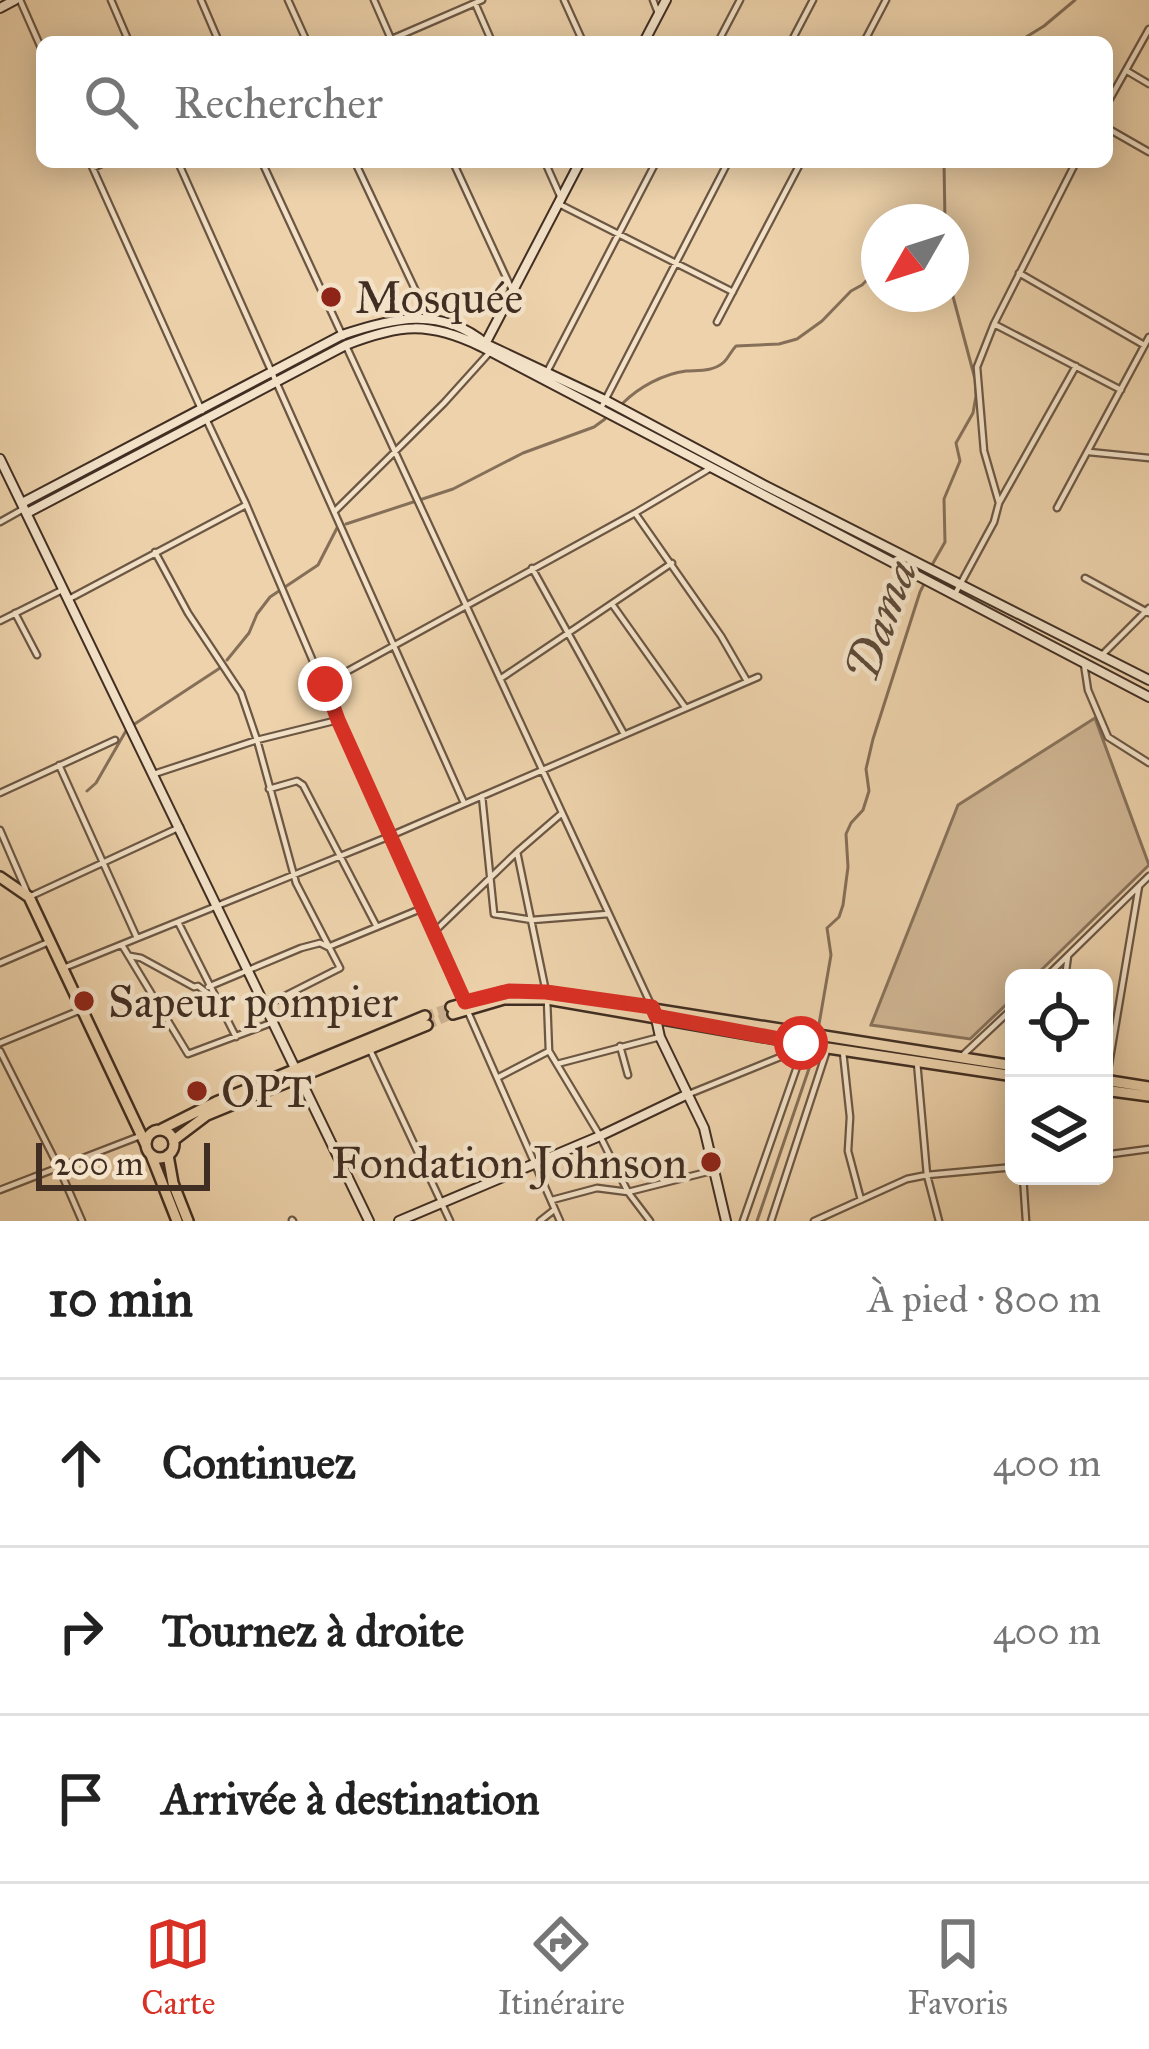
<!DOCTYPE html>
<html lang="fr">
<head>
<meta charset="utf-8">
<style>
  :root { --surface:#fff; --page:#f2f2f2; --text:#222; --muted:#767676; --line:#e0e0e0; --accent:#d93025 }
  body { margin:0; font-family:"IM FELL Great Primer",serif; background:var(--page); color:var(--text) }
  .controls { position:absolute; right:36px; bottom:36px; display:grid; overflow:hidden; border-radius:18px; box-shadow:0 6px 30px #0003 }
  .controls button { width:108px; height:108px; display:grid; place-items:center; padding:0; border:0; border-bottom:3px solid var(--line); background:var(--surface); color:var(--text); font:60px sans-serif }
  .compass { position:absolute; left:861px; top:204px; width:108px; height:108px; border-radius:50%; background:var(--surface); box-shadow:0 6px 30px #0003; rotate:231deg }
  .scale { position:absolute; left:36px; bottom:30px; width:174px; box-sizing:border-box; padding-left:12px; border:6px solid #412e22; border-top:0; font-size:33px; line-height:42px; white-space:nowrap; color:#412e22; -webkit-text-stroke:9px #f3e2c8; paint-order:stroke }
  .stop { position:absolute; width:36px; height:36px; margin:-27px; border:9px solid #d93025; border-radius:50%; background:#fff }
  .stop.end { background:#d93025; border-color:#fff; box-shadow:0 3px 12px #0008 }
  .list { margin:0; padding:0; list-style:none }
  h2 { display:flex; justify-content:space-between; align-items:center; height:156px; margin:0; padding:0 48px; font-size:51px }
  h2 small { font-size:39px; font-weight:400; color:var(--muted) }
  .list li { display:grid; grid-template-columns:78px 1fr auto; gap:36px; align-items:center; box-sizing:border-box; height:168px; padding:0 48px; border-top:3px solid var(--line) }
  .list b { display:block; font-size:45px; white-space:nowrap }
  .list em { font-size:39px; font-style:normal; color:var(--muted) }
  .icon { flex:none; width:66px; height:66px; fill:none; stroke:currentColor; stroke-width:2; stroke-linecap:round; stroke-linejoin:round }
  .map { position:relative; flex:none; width:1149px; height:1221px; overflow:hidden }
  .search { position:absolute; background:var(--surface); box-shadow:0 6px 30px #0003; left:36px; right:36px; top:36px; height:132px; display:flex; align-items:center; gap:30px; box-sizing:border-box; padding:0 42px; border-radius:18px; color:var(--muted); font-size:45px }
  .sheet { height:660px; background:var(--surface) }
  nav { display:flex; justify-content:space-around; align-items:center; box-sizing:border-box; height:168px; border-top:3px solid var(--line); background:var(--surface); font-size:33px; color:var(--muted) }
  nav a { display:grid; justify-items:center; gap:6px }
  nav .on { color:var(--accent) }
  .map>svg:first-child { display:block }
  .green { fill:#d0b694; stroke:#88725b; stroke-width:3 }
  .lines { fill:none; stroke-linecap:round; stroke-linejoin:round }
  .stream { stroke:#856f58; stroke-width:3 }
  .primary-tunnel { stroke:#cbb190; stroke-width:9; stroke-dasharray:9 4.5; stroke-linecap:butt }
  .street-casing { stroke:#6c5744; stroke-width:9 }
  .secondary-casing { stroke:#412e22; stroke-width:12 }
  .primary-casing { stroke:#412e22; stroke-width:14 }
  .street { stroke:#f3e2c8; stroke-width:4.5 }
  .secondary { stroke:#f3e2c8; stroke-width:8 }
  .primary { stroke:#edd2ab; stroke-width:9 }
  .route { stroke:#d93025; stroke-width:15 }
  .poi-dot { fill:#8f2418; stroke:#f3e2c8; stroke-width:4.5 }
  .labels { text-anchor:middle; stroke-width:9; stroke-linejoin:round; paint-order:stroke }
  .poi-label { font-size:45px; fill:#412e22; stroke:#f3e2c8; text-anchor:start }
  .water-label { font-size:48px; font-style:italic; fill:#5e4938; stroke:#f3e2c8 }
</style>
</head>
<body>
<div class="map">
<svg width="1149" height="1221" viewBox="0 0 1149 1221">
  <rect width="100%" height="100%" fill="#edd2ab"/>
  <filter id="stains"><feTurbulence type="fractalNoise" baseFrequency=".00167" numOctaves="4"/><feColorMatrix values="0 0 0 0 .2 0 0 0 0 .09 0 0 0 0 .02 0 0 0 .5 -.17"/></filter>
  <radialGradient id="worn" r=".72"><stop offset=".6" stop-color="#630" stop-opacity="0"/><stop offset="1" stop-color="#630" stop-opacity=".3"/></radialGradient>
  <path class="green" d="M 1095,718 L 1149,865 L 1033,978 L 1014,978 L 1014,997 L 970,1039 L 871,1025 L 958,805 Z"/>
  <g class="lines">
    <path class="stream" d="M 1018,42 L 1044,26 L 1075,0
      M 944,162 L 945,222
      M 623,403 C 639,387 663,374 686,371 C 698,370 713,372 724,362 C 729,357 731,351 736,346 L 779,344 L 797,339 L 822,321 L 851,291 L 862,285 L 879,268
      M 346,524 L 453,489 L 523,453 L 594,427 L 605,419
      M 932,565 L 945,542 L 944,499 L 960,461 L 956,443 L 973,413 L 976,396 L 975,379 L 951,289
      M 227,660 L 249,633 L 257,614 L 270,597 L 318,565 L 337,528
      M 87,791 L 96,783 L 127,729 L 220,668
      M 818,1030 L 831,955 L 827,928 L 839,917 L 843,905 L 848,867 L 846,834 L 851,823 L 863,810 L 869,791 L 866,769 L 873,739 L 920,592 L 926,580
      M 757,1221 L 815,1051"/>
    <path class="primary-tunnel" d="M 425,1016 L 451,1007
      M 427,1025 L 453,1014"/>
    <g class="street-casing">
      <path id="street" d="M 20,0 L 42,50
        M 111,0 L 129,42
        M 201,0 L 219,42
        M 288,0 L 307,42
        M 374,0 L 391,39
        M 564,0 L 583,42
        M 653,0 L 658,13
        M 475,3 L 492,42
        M 385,42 L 482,0
        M 718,42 L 740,0
        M 791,42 L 813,0
        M 864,42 L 886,0
        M 1127,71 L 1149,84
        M 1107,104 L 1149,29
        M 1107,128 L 1149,152
        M 90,162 L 202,411
        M 178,162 L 464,803
        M 262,162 L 343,337
        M 355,162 L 429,319
        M 453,162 L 513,292
        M 545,162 L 561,198
        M 93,168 L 106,162
        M 561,205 L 733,292
        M 1019,273 L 1144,345
        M 717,322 L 801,162
        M 994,324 L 1121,390
        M 347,348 L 652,1007
        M 548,370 L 656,162
        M 600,410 L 728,162
        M 207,421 L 246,504 L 338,720 L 465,1002
        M 1089,452 L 1149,458
        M 999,503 L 1076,366
        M 1057,508 L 1149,337
        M 335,511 L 444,403 L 490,352
        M 635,513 L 721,636 L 747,681
        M 0,522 L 25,508
        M 155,552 L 188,613 L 241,693 L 257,740 L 296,883 L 340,968 L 267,1005
        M 532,568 L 624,734
        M 1085,578 L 1149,613
        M 955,594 L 994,522 L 999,503 L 984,451 L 977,367 L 994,324 L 1076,162
        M 69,599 L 244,506
        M 612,604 L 685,707
        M 15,613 L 37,655
        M 0,621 L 64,589
        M 1102,655 L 1149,608
        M 1084,664 L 1088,690 L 1108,737 L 1149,763
        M 500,679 L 672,563
        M 326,683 L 635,513 L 709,469
        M 59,765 L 137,938
        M 154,774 L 257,740 L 338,720
        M 269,789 L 297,781 L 303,785 L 377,927
        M 0,793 L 115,740
        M 482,796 L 494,914 L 532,920 L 608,914
        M 0,830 L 29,897 L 180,827
        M 517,852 L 546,992
        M 179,924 L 236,1037
        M 433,933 L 517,852 L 561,814
        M 122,945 L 188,1054 L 271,1023
        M 130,956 L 141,958 L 194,987 L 198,986 L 210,995
        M 0,963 L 51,941
        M 66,967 L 390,836 L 758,677
        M 1045,978 L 1149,876
        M 1065,978 L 1068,956
        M 208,987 L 301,948 L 320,943 L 328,947 L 423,908
        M 547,999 L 549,1051 L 600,1136 L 628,1192 L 650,1221
        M 468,1012 L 560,1221
        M 0,1043 L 83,1009
        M 620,1046 L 628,1075
        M 0,1051 L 59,1168 L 82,1221
        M 371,1052 L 450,1221
        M 843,1052 L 850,1117 L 848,1151 L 861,1200
        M 964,1054 L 1014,1007
        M 917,1062 L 927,1175 L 939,1221
        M 557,1064 L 660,1037
        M 497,1078 L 549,1051
        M 1010,1079 L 1014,1103
        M 1106,1082 L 1139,886
        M 689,1094 L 800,1049
        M 1104,1155 L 1149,1149
        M 1023,1176 L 1026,1221
        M 0,1190 L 140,1136
        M 552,1200 L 597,1188 L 628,1192 L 715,1170
        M 292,1220 L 293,1221
        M 540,1221 L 554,1210
        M 743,1221 L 798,1064 L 800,1050
        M 771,1221 L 827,1050
        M 814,1221 L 907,1179 L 927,1175 L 1014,1167"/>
    </g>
    <g class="secondary-casing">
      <path id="secondary" d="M 0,8 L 15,0
        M 644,42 L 666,0
        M 484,346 L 580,162
        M 0,459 L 369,1221
        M 22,503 L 342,335 C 392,318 441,306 486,344 L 605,400 L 764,485 L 1149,680
        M 27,513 L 346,345 C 400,324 429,321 482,347 L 1149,697
        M 655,1014 L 660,1037 L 704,1128 L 726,1221
        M 399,1221 L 600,1136 L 688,1094"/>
    </g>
    <g class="primary-casing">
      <path id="primary" d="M 0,877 L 29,897 L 146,1145
        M 451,1007 L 504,992 L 546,992 L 1014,1066
        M 453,1014 L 504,999 L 547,999 L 828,1048 L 1014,1076
        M 1104,1080 L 1149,1087
        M 1104,1090 L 1149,1096
        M 162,1129 L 216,1102 L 425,1016
        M146 1144a14 14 0 1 1 28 0a14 14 0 1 1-28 0Z
        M 174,1140 L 207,1115 L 427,1025
        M 151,1155 L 177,1221
        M 168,1155 L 173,1183 L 188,1221"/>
    </g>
    <use href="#street" class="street"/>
    <use href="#secondary" class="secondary"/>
    <use href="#primary" class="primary"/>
  </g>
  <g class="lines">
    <path class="route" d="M 325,684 L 338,720 L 465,1002 L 509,991 L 546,992 L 652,1007 L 656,1016 L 801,1043"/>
  </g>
  <g class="poi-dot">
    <circle cx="331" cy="297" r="12"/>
    <circle cx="84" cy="1001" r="12"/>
    <circle cx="197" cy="1091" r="12"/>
    <circle cx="711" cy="1162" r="12"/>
  </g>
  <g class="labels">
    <g class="poi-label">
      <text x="355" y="313">Mosquée</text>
      <text x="108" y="1017">Sapeur pompier</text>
      <text x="221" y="1107">OPT</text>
      <text x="687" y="1178" text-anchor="end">Fondation Johnson</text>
    </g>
    <g class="water-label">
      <text transform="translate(880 620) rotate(-70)" y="17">Dama</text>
    </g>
  </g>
  <rect width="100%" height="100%" filter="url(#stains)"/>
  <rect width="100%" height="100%" fill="url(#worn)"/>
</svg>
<div class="controls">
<button><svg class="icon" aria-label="locate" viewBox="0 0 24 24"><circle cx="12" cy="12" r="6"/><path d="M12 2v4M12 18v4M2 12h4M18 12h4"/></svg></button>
<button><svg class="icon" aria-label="layers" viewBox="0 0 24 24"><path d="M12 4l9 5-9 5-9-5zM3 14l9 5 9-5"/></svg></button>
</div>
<svg class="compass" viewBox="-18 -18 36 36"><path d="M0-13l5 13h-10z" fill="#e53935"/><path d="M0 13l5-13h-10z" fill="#767676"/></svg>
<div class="scale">200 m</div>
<div class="stop" style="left:801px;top:1043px"></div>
<div class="stop end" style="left:325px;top:684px"></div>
<div class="search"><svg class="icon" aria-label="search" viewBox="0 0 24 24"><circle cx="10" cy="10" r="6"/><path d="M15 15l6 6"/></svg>Rechercher</div>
</div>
<section class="sheet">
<h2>10 min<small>À pied · 800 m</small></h2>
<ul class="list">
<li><svg class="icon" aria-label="ahead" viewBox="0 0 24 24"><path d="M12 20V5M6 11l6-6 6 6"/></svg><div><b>Continuez</b></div><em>400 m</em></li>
<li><svg class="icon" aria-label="right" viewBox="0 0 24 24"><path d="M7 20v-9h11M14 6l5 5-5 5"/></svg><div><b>Tournez à droite</b></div><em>400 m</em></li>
<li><svg class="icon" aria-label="arrive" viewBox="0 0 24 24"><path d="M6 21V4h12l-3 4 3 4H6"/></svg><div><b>Arrivée à destination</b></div></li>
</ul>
</section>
<nav>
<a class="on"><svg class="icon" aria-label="map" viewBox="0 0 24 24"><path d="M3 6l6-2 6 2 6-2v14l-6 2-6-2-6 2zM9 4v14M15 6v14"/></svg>Carte</a>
<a><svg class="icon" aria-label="directions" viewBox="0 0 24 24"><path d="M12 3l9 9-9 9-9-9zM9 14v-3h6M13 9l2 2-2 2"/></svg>Itinéraire</a>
<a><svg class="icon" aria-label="saved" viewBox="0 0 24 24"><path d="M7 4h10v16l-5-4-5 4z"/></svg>Favoris</a>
</nav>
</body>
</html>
